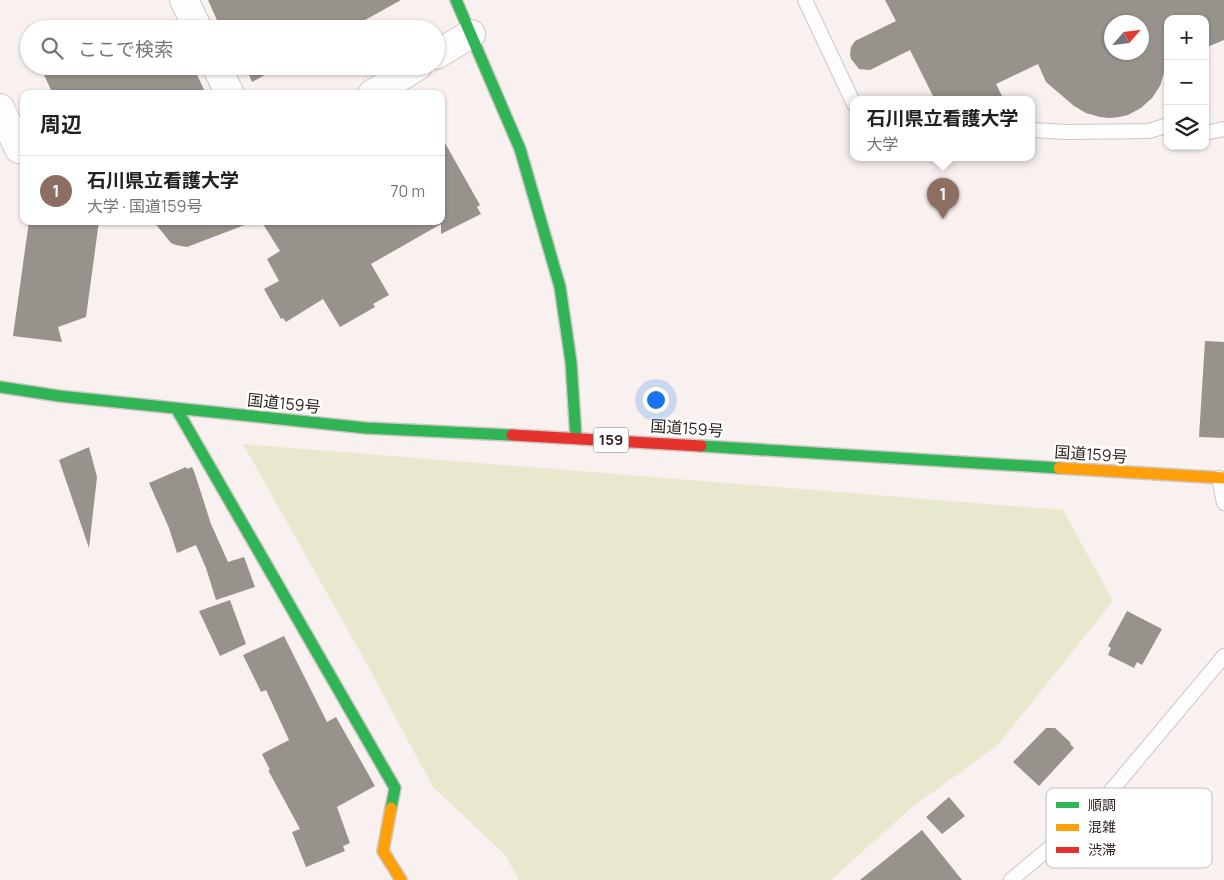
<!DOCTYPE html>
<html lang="ja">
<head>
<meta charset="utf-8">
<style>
  :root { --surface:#fff; --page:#f2f2f2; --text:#202124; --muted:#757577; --line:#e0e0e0; --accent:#766c68 }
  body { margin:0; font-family:Manrope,"Noto Sans JP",sans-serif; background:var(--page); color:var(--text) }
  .controls { position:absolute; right:15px; top:15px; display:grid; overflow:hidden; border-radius:10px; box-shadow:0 1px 4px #0004 }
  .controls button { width:45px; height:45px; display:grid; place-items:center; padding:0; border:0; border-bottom:1px solid var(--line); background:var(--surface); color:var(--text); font:25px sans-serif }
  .compass { position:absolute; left:1104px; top:15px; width:45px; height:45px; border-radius:50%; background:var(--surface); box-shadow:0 1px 4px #0004; rotate:62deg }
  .you { position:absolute; left:655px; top:399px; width:18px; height:18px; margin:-12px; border:4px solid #fff; border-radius:50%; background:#1a73e8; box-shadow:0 0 0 8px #1a73e833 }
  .badge { display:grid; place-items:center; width:32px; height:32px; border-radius:50%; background:var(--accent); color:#fff; font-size:16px; font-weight:700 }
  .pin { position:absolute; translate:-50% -41px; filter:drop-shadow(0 1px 2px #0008) }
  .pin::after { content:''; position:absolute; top:26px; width:18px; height:15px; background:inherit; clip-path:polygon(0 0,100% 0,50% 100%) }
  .popup { position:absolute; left:850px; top:96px; width:185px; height:65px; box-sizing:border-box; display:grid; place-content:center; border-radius:10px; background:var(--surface); filter:drop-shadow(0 1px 4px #0005); font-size:16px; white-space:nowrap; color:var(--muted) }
  .popup b { font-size:19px; color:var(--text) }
  .popup::after { content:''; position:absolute; left:50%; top:100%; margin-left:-10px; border:10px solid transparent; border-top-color:var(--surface) }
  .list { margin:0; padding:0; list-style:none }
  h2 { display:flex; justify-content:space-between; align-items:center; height:65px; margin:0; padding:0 20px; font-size:21px }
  h2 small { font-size:16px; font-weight:400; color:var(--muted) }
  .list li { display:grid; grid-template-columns:32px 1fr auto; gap:15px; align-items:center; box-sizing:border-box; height:70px; padding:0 20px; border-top:1px solid var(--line) }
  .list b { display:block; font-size:19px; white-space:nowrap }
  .list p { margin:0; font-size:16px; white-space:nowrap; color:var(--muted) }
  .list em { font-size:16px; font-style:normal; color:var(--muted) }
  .icon { flex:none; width:28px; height:28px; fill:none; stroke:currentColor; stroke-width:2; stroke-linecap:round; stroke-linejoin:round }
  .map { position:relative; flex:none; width:1224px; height:880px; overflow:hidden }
  .search { position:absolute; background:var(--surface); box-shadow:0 1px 4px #0004; left:20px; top:20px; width:425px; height:55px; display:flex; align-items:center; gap:12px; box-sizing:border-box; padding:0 18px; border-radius:28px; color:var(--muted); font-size:19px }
  .panel { position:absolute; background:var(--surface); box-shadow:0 1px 4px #0004; left:20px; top:90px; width:425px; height:135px; border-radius:10px }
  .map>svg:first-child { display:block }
  .green { fill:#e8e8ce }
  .building { fill:#98928d; fill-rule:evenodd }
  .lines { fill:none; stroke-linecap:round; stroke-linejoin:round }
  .lane-casing { stroke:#cec6c3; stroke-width:16 }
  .street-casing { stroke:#cec6c3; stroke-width:30 }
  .fast-casing { stroke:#cec6c3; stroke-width:14 }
  .slow-casing { stroke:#cec6c3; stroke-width:14 }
  .jam-casing { stroke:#cec6c3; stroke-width:14 }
  .lane { stroke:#fefdfd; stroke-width:14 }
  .street { stroke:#fefdfd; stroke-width:28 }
  .fast { stroke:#30b455; stroke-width:11 }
  .slow { stroke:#ff9f0a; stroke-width:11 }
  .jam { stroke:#e5322d; stroke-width:11 }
  .labels { text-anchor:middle; stroke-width:5; stroke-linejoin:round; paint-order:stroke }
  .shield { fill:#fff; stroke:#6e6663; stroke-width:1 }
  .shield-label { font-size:15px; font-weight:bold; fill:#302520 }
  .street-label { font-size:16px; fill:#302520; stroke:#fff }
  .key { fill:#fff; stroke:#c1bebc; stroke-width:1 }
  .key-label { font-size:14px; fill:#302520 }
</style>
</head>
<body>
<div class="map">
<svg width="1224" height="880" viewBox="0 0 1224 880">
  <rect width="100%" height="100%" fill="#f8f1ef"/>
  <path class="green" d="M 243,444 L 1063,510 L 1113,601 L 998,745 L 911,808 L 831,880 L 519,880 L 505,855 L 433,787 L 363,657 Z"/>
  <path class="building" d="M 208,0 L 401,0 L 349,29 L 221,29 Z
    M 885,0 L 1224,0 L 1224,40 L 1205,48 L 1205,19 L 1168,19 L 1168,66 L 1166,67 L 1160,86 L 1152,98 L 1141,108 L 1128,115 L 1119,117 L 1109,118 L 1100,117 L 1086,113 L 1074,106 L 1046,82 L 1038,64 L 996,84 L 1004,100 L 935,100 L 910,50 L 870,70 L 859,69 L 851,59 L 850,54 L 851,47 L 855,41 L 896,21 ZM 1112,22 L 1142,22 L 1142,52 L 1112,52 Z
    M 60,66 L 193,66 L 206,94 L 53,94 L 44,75 Z
    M 245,66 L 281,66 L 252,82 Z
    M 441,136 L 480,205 L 477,207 L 481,214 L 441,234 L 441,224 L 371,264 L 389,295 L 373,304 L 375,307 L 340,327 L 323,299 L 286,322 L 283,318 L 281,319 L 264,289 L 279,281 L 267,259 L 280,251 L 261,221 L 441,221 Z
    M 29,221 L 99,221 L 86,317 L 58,327 L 62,342 L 13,336 Z
    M 153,221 L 249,221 L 250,223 L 187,247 L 176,245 L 171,243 Z
    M 1205,341 L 1224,342 L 1224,438 L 1199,437 Z
    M 89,447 L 97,477 L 89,548 L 59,460 Z
    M 186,467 L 187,469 L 192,467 L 194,471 L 211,524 L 228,562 L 244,557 L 255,587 L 216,600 L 206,568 L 196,545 L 177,553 L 169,528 L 149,483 Z
    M 230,600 L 246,644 L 220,656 L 199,611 Z
    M 1127,611 L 1162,629 L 1142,665 L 1137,662 L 1134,668 L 1108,655 L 1111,648 L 1108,646 Z
    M 284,636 L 327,722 L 336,717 L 375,786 L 337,807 L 350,843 L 343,846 L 345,851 L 306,867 L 292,832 L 300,829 L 268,770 L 270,770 L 262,754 L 289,740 L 266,690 L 261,692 L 243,655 Z
    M 1046,728 L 1055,728 L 1071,743 L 1070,744 L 1074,748 L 1039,786 L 1013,762 Z
    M 949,797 L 965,816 L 942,834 L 926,817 Z
    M 922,830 L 962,880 L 860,880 Z"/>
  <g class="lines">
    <g class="lane-casing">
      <path id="lane" d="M 805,0 L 854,104
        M 1032,130 L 1067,132 L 1149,131 L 1168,125
        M 1205,133 L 1224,129
        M 1219,478 L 1224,503
        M 1011,880 L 1095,810 L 1224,656"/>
    </g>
    <g class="street-casing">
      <path id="street" d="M 184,0 L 198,29
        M 436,55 L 471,34
        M 216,66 L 230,94
        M 372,94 L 418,66
        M 0,108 L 19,149"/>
    </g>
    <g class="fast-casing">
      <path id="fast" d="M 456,0 L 520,149 L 560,287 L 571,362 L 576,438
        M 0,387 L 59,396 L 366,428 L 512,435
        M 176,408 L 395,788 L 391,808
        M 701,446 L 1059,468"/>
    </g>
    <g class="slow-casing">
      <path id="slow" d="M 1059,468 L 1224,478
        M 391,808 L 383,851 L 401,880"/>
    </g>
    <g class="jam-casing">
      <path id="jam" d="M 512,435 L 701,446"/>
    </g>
    <use href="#lane" class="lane"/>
    <use href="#street" class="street"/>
    <use href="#fast" class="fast"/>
    <use href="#slow" class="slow"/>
    <use href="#jam" class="jam"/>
  </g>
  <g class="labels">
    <rect class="shield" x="593.5" y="427.5" width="35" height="25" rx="4"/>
    <g class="shield-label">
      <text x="611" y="445">159</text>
    </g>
    <g class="street-label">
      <text transform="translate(284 403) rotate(6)" y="6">国道159号</text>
      <text transform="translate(687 428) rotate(4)" y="6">国道159号</text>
      <text transform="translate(1091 454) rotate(4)" y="6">国道159号</text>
    </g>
  </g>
  <rect x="1046" y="788" width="166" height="80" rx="8" class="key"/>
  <rect x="1056" y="802" width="23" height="6" fill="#30b455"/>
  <rect x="1056" y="824" width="23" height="7" fill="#ff9f0a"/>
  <rect x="1056" y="847" width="23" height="6" fill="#e5322d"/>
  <g class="key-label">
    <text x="1088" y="810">順調</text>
    <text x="1088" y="832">混雑</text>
    <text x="1088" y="855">渋滞</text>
  </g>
</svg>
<div class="controls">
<button>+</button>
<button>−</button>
<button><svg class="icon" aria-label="layers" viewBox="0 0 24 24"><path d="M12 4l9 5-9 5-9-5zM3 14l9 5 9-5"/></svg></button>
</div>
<svg class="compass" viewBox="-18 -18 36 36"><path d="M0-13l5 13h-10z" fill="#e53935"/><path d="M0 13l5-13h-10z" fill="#757577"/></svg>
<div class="you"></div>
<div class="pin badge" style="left:943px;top:219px;background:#8d6e63">1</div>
<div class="popup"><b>石川県立看護大学</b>大学</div>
<div class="search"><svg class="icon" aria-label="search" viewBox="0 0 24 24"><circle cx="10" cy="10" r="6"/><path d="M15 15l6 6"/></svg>ここで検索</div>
<section class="panel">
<h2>周辺<small></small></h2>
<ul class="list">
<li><span class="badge" style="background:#8d6e63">1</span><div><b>石川県立看護大学</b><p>大学 · 国道159号</p></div><em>70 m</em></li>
</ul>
</section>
</div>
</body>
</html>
